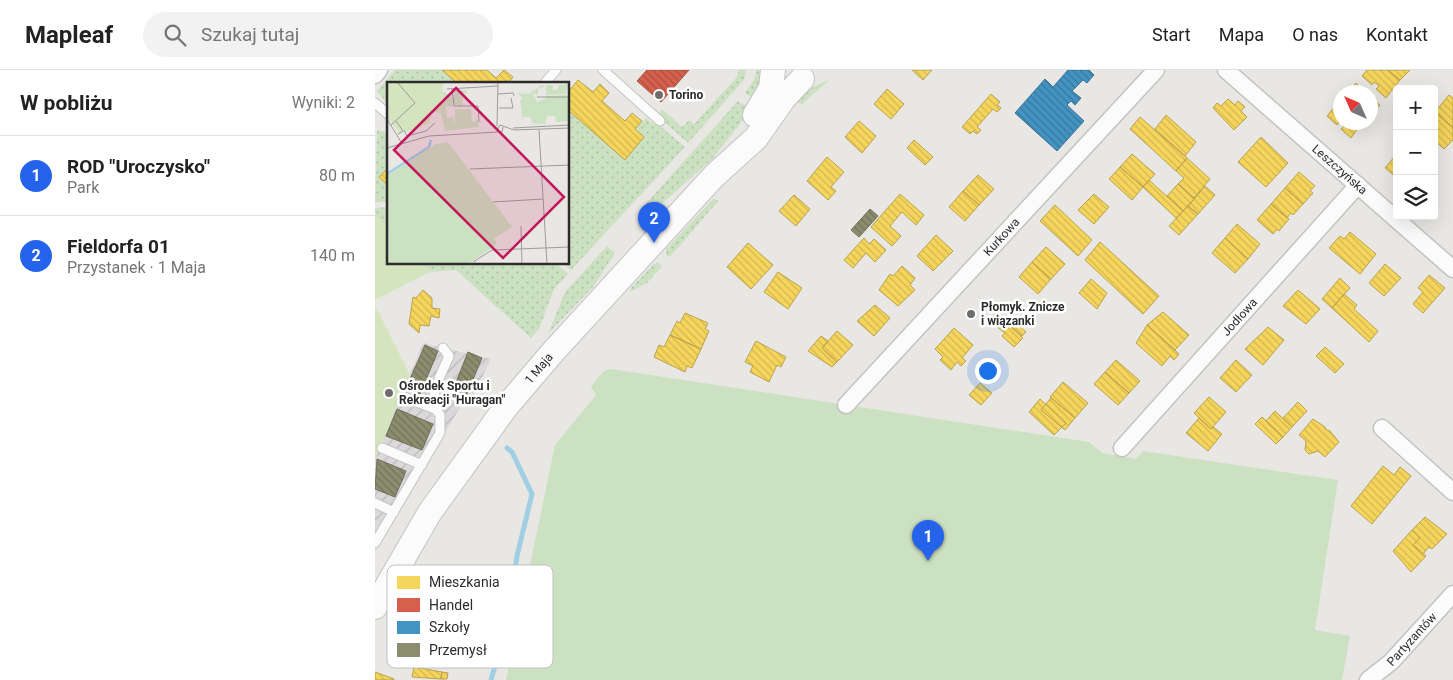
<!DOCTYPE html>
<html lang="pl">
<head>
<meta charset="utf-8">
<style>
  :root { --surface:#fff; --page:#f2f2f2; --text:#222; --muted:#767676; --line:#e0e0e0; --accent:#2563eb }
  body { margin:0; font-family:Roboto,sans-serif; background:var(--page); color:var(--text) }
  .controls { position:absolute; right:15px; top:15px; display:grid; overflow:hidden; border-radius:5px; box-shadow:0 5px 20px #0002 }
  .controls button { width:45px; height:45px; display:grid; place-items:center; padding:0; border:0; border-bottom:1px solid var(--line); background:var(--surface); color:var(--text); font:25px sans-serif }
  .compass { position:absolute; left:958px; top:15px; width:45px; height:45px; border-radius:50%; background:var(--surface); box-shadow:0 5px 20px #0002; rotate:315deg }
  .you { position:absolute; left:612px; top:300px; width:18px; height:18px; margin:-12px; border:4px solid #fff; border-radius:50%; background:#1a73e8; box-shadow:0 0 0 8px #1a73e833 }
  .badge { display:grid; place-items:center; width:32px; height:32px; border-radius:50%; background:var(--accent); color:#fff; font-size:16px; font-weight:700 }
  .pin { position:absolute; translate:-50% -41px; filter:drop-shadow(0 1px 2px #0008) }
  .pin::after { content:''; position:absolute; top:26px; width:18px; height:15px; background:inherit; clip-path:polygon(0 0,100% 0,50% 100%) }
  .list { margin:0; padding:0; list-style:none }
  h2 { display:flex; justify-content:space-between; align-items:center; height:65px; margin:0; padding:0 20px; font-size:21px }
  h2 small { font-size:16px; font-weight:400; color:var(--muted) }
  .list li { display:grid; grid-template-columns:32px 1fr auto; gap:15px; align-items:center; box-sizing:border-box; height:80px; padding:0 20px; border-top:1px solid var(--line) }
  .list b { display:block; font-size:19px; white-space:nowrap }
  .list p { margin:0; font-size:16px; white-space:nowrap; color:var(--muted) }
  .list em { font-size:16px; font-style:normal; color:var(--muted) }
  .icon { flex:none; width:28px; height:28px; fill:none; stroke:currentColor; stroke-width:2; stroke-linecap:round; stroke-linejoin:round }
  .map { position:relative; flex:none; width:1078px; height:610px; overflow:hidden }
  header { display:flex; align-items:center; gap:30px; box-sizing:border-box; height:70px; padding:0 25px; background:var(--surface); border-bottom:1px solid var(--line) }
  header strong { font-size:24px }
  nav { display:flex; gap:28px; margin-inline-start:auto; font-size:18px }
  .search { width:350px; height:45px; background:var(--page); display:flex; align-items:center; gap:12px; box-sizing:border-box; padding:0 18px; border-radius:28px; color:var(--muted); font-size:19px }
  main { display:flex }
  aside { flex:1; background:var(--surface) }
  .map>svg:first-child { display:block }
  .industrial { fill:url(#industrial-furrows) }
  .grass { fill:url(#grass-dots) }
  .park { fill:#cce1c1 }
  .pitch { fill:#d4e4bf }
  .homes { fill:url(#homes-back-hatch); stroke:#b9a24e }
  .shops { fill:url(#shops-back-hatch); stroke:#a35043 }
  .schools { fill:url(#schools-back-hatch); stroke:#3c7496 }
  .industry { fill:url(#industry-back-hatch); stroke:#6f6f5a }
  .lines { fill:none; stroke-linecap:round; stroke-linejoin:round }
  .stream { stroke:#a0cee2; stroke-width:5 }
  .lane-casing { stroke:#c4c3c3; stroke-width:11 }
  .street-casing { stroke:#c4c3c3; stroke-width:19 }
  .secondary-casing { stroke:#c4c3c3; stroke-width:26 }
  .lane { stroke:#fcfbfb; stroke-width:9 }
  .street { stroke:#fcfbfb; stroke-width:16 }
  .secondary { stroke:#fcfbfb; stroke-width:24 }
  .poi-dot { fill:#6e6d6c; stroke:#fff; stroke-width:2 }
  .labels { text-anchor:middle; stroke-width:5; stroke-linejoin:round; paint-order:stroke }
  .poi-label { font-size:12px; font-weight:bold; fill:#2c2c2c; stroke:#fff; text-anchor:start }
  .street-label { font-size:12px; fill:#2c2c2c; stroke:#fff }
  .inset-river { fill:none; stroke:#a0cee2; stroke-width:2.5 }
  .inset-road { fill:none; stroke:#9d9c9a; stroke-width:1 }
  .view { fill:#c2185b; fill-opacity:0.15; stroke:#c2185b; stroke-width:2.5 }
  .inset-edge { fill:none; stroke:#2c2c2c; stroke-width:2.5 }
  .key { fill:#fff; stroke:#c0c0c0; stroke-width:1 }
  .key-label { font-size:14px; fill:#2c2c2c }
</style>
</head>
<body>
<header>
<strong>Mapleaf</strong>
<div class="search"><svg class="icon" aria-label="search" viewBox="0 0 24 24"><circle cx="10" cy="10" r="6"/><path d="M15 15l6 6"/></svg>Szukaj tutaj</div>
<nav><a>Start</a><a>Mapa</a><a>O nas</a><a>Kontakt</a></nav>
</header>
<main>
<aside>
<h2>W pobliżu<small>Wyniki: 2</small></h2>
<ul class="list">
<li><span class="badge">1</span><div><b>ROD &quot;Uroczysko&quot;</b><p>Park</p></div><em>80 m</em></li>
<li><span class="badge">2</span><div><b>Fieldorfa 01</b><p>Przystanek · 1 Maja</p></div><em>140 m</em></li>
</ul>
</aside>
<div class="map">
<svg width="1078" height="610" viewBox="0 0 1078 610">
  <defs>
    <pattern id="industrial-furrows" width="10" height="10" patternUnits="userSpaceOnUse" patternTransform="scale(1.25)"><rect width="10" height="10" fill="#dad8da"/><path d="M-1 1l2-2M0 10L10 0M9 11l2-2" fill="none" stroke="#bbbabb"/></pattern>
    <pattern id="grass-dots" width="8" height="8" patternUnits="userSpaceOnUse" patternTransform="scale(1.25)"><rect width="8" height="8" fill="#cce1c1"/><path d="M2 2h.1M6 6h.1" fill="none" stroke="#afc1a6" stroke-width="1.8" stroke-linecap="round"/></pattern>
    <pattern id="homes-back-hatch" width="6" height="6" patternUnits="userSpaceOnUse" patternTransform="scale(1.25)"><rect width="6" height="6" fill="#f6d55c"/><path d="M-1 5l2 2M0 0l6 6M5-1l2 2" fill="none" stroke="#d3b750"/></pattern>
    <pattern id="shops-back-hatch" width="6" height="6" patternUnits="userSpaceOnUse" patternTransform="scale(1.25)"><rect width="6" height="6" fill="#d6604d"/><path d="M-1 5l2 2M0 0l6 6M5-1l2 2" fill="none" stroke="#ae4f40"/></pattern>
    <pattern id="schools-back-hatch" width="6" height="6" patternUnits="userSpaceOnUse" patternTransform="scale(1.25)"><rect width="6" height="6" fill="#4393c3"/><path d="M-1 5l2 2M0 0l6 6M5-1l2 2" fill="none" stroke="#38789f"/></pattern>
    <pattern id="industry-back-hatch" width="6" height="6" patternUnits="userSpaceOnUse" patternTransform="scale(1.25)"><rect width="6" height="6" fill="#8c8c6e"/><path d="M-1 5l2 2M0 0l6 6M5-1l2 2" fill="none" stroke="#73735b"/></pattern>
  </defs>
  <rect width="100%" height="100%" fill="#e9e7e4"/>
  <path class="industrial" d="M 48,273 L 116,289 L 94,335 L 87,334 L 0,482 L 0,389 Z"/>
  <path class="grass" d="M 20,0 L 67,0 L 83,14 L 14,14 L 14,36 L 2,21 Z
    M 364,0 L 371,0 L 369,10 L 313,73 L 288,51 L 284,45 L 287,39 L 307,57 L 314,50 L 319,54 L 361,8 Z
    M 381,0 L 387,0 L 382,31 L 370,23 L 380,8 Z
    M 454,10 L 426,35 L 419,29 C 423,25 449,11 454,10 Z
    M 363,31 L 377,39 L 337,89 L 274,145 L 267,138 Z
    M 194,41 L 250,90 L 269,67 L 260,59 L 271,48 L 277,53 L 284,55 L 310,77 L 196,200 L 189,194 L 194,194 Z
    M 2,60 L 14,62 L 14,132 L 0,132 Z
    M 338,129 L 344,130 L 295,187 L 291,185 L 291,179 Z
    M 14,137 L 14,159 L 0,144 L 0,138 Z
    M 232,176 L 240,183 L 218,217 L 165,272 L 173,264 L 190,222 Z
    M 283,193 L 287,196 L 272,213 L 255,222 L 256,218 L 279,194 Z
    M 47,194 L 103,194 L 106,196 L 108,194 L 182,194 L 193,204 L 179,219 L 164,259 L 156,268 L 81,200 L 55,202 Z"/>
  <path class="park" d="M 236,299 L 714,372 L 727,383 L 761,389 L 768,381 L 963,410 L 940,560 L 975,566 L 967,610 L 131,610 L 180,375 L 221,325 L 216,317 L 217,315 L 229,301 Z"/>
  <path class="pitch" d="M 0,144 L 14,159 L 14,194 L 47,194 L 55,202 L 0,230 Z
    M 0,235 L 35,305 L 0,389 Z"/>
  <path class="homes" d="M 67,0 L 112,0 L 121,8 L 129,0 L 138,7 L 132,14 L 83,14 Z
    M 537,0 L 557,0 L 548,10 Z
    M 992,0 L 1013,0 L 1025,10 L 1011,28 L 1001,19 L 1004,16 L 999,12 L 997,15 L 987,6 Z
    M 1013,0 L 1035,0 L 1025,10 Z
    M 203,10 L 218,22 L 225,14 L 234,23 L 227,31 L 250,51 L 257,43 L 267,51 L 260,59 L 269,67 L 250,90 L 194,41 L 194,21 Z
    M 981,13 L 990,22 L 973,22 Z
    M 512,19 L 529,34 L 516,49 L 499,34 Z
    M 616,24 L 625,32 L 622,35 L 626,38 L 622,42 L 618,39 L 602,57 L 606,60 L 602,64 L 598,61 L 595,64 L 587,57 Z
    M 1074,25 L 1078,28 L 1078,58 L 1060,42 Z
    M 996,27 L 1005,35 L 996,45 Z
    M 853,29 L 860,35 L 863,31 L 870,37 L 866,41 L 872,47 L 859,60 L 838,38 L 842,33 L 846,36 Z
    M 965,30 L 966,52 L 987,52 L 976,68 L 966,59 L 969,56 L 964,52 L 962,55 L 952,46 Z
    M 1060,42 L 1078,58 L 1078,70 L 1069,79 L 1059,70 L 1062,67 L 1059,65 Z
    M 791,45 L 821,72 L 810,86 L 780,59 Z
    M 765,47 L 812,88 L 801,101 L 755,59 Z
    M 484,51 L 501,66 L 487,83 L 470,67 Z
    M 886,67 L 913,93 L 891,117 L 863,92 Z
    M 539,70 L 558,87 L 550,95 L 532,78 Z
    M 757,84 L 780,104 L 768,117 L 745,97 Z
    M 1020,86 L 1022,86 L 1022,104 L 1020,106 L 1010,98 Z
    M 452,87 L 469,102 L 456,117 L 461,121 L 453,130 L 432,111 Z
    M 812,88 L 835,109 L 819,128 L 803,114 L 809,108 L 801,101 Z
    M 14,97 L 14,116 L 4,107 Z
    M 745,97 L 768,117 L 757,130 L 734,109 Z
    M 924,102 L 940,116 L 935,121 L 938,123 L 928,134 L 910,118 Z
    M 603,105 L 619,119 L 604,135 L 588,121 Z
    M 774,110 L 808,141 L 801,148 L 768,117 Z
    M 803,114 L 819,129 L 808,141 L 792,126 Z
    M 830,116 L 840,125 L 823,144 L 813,136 Z
    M 910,118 L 928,134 L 918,145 L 916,143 L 912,148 L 896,134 Z
    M 588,121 L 604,135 L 590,151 L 574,137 Z
    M 525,124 L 549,145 L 541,155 L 527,142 L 515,156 L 526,166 L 517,176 L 496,157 Z
    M 719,124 L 734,137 L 719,154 L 703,140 Z
    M 419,125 L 435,139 L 421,156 L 404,141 Z
    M 896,134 L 914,149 L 904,161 L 902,159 L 898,164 L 882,150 Z
    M 680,135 L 717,170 L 703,186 L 665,151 Z
    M 813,136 L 823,144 L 804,165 L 794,156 Z
    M 862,154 L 885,174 L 873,189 L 850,168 Z
    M 975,162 L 1001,184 L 985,204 L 954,178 L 965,166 L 969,169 Z
    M 561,165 L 578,181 L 558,201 L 542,186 Z
    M 489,168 L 494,174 L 499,169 L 511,180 L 500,192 L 491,183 L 478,198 L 469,190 Z
    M 850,168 L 873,189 L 860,203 L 837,183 Z
    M 725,172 L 784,226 L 768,244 L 710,190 Z
    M 373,173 L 398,195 L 376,219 L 352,197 Z
    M 671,177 L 690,194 L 676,209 L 657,192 Z
    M 657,192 L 676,209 L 663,224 L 644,207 Z
    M 1010,194 L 1026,208 L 1009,226 L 994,213 Z
    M 527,196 L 540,208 L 535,215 L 540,220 L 523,236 L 504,220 L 515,204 L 518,206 Z
    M 403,202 L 427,218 L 413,239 L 389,222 Z
    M 1054,205 L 1070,218 L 1048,243 L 1038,234 L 1048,222 L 1043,218 Z
    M 965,208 L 975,218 L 957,238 L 947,229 Z
    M 716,209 L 732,223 L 722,239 L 704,223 Z
    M 48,220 L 57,228 L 57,238 L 65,239 L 64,248 L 56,246 L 54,256 L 45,255 L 44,263 L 34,254 L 38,227 L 41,228 Z
    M 923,220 L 945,239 L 931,254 L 908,236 Z
    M 969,224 L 982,235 L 979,239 L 1003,261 L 994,272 L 957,238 Z
    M 500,235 L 515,248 L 499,266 L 482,251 Z
    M 788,242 L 814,265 L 800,280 L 772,255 Z
    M 310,243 L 333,253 L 330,259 L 334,261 L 326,279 L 295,265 L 302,251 L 305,253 Z
    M 621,243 L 648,268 L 639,277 L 627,266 L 630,263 L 614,251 Z
    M 633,246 L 651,262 L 647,266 L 629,250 Z
    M 772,255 L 804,284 L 799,290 L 795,286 L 787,296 L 761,273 Z
    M 893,257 L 909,270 L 888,295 L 870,279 Z
    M 579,258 L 598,275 L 587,288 L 591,291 L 586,296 L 582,292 L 576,300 L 565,290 L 568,287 L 560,279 Z
    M 462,261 L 478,275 L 462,292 L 447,278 Z
    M 295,265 L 326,279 L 317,298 L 312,296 L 310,302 L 279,287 L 284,275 L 289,277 Z
    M 446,266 L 453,271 L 447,278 L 462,292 L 457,297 L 433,281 Z
    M 381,271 L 411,287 L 406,297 L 402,295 L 394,312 L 375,302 L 378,296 L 370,292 Z
    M 950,277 L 969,294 L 960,303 L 941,286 Z
    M 741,290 L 765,311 L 754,323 L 730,302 Z
    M 861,290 L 877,305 L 861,322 L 845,308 Z
    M 730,302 L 754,323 L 743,335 L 719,314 Z
    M 688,312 L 713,333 L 700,348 L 675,327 Z
    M 605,313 L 617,323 L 606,335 L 594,325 Z
    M 834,327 L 851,342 L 836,359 L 819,343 Z
    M 676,328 L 700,348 L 690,360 L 666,340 Z
    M 665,329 L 691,353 L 679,365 L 654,342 Z
    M 923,332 L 932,341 L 917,357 L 908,348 Z
    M 900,341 L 917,357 L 908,367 L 891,351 Z
    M 887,347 L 908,367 L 901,374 L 880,354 Z
    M 824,348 L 836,359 L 838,357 L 847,364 L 833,381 L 811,363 Z
    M 938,349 L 950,357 L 950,359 L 955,361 L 964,372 L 950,387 L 943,381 L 934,384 L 930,380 L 931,371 L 924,365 Z
    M 1008,396 L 1019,405 L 1025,397 L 1036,406 L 997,454 L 976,436 Z
    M 1050,447 L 1072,464 L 1057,479 L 1054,477 L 1048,484 L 1038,475 L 1045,468 L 1037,460 Z
    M 1037,460 L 1045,468 L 1038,475 L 1051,486 L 1036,502 L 1018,481 Z
    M 39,597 L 67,602 L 66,609 L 37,607 Z
    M 0,602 L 19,609 L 19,610 L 0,610 Z
    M 67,602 L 73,603 L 72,609 L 66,609 Z"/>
  <path class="shops" d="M 272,0 L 314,0 L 286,32 L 262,11 Z"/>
  <path class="schools" d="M 693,0 L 714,0 L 719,5 L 712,13 L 708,10 L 697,21 L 706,28 L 700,35 L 696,31 L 692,35 L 709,51 L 682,81 L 640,43 L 670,9 L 678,17 Z"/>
  <path class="industry" d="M 495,139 L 503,146 L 484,167 L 476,160 Z
    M 50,275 L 63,281 L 45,324 L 31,318 Z
    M 93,282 L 107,288 L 89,331 L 76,325 Z
    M 22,339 L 58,354 L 47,380 L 11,366 Z
    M 2,389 L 31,401 L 20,427 L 0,419 Z"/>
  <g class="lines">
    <path class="stream" d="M 116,610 L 130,561 L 142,486 L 157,424 L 137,382 L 132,378"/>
    <g class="lane-casing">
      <path id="lane" d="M 228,0 L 285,51
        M 169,14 L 181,0
        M 0,33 L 14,45
        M 29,327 L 60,339
        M 7,378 L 47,395
        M 0,433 L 19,442
        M 0,473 L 65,363 L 65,345 C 50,328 67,304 74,286 L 68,278"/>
    </g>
    <g class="street-casing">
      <g id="street">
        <path id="s1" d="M 851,0 L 1078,199"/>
        <path d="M 0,5 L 4,0"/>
        <path id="s2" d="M 471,335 L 781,0"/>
        <path d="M 1007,358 L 1078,422"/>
        <path id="s3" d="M 747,378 L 983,115"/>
        <path id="s4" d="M 993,610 L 1016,592 L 1078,524"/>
      </g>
    </g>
    <g class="secondary-casing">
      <g id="secondary">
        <path d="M 380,45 L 396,18 L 398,0"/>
        <path id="s5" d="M 0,537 L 55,442 L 131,337 L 177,283 L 339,106 L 381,68 L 409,28 L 427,9"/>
      </g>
    </g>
    <use href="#lane" class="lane"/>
    <use href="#street" class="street"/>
    <use href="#secondary" class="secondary"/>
  </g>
  <g class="poi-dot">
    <circle cx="284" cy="25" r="5"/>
    <circle cx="596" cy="244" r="5"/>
    <circle cx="14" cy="323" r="5"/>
  </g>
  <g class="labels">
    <g class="poi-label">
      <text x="294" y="29">Torino</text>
      <text x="606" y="241">Płomyk. Znicze<tspan x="606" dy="14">i wiązanki</tspan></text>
      <text x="24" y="320">Ośrodek Sportu i<tspan x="24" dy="14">Rekreacji "Huragan"</tspan></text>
    </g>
    <g class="street-label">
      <text dy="4" stroke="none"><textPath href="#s1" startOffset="151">Leszczyńska</textPath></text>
      <text dy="4" stroke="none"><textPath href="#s2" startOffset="229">Kurkowa</textPath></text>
      <text dy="4" stroke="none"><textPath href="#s3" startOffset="176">Jodłowa</textPath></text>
      <text dy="4" stroke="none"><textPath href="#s5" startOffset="290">1 Maja</textPath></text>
      <text dy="4" stroke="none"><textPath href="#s4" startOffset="60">Partyzantów</textPath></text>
    </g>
  </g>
  <g transform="translate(12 12)">
    <rect width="182" height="182" fill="#e9e7e4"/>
    <path d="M 181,2 L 179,12 L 182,12 L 159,13 L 159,3 L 166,3 L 166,8 L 171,7 L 171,3 ZM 155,3 L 158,5 L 151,6 L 151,13 L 146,11 L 150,20 L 158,17 L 159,14 L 179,13 L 182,18 L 182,39 L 169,40 L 168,34 L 160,34 L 158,42 L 140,43 L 157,41 L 145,41 L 144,35 L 136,35 L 136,41 L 133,18 L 136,16 L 130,11 L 141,12 ZM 78,8 L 81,12 L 75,11 L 76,23 L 82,22 L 73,24 L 67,22 L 67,9 ZM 55,9 L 65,15 L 66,25 L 59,24 L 60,36 L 66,35 L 68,44 L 68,27 L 84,27 L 85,40 L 91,38 L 92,45 L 58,49 L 54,32 L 54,20 L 57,21 Z" fill="#cce1c1"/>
    <path d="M 61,60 L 125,145 L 107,157 L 110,162 L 81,182 L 0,182 L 0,94 L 49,62 Z" fill="#cce1c1"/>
    <path d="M 0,0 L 56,0 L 54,32 L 45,29 L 42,41 L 13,52 L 0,35 Z" fill="#d4e4bf"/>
    <path class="inset-river" d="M 0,92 L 42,65 L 44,58"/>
    <path class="inset-road" d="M 60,7 L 111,4M 65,7 L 67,24 L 91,24 L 92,40M 111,12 L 126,11 L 127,14M 150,15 L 183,15M 112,26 L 126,26 L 124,16M 0,37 L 14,60M 9,39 L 16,49 L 11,52M 4,43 L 28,21 L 10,0M 110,44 L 111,0M 116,45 L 115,50 L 110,49 L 113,43 L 127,48 L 183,46M 126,46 L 183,43M 17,48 L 20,54 L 39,49 L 48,41M 152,48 L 160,182M 0,66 L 42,54 L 111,50M 83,87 L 183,83M 106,120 L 156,117M 134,144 L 135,182M 86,180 L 105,168 L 183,165"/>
    <path class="view" d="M 69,6 L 177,115 L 116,176 L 7,68 Z"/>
    <rect width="182" height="182" class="inset-edge"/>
  </g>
  <rect x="12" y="495" width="166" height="103" rx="8" class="key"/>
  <rect x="22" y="506" width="23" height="13" fill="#f6d55c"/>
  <rect x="22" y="528" width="23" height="14" fill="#d6604d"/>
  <rect x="22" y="551" width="23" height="13" fill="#4393c3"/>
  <rect x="22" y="573" width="23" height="14" fill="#8c8c6e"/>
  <g class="key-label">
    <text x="54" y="517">Mieszkania</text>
    <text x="54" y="540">Handel</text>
    <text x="54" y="562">Szkoły</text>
    <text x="54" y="585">Przemysł</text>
  </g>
</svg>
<div class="controls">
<button>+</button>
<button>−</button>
<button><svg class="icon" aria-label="layers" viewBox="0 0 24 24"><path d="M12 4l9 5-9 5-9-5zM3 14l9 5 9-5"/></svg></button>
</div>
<svg class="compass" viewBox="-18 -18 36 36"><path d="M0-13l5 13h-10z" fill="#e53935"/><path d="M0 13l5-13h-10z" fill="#767676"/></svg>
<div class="you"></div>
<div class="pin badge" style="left:553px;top:491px">1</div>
<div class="pin badge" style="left:279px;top:173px">2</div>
</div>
</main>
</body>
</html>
